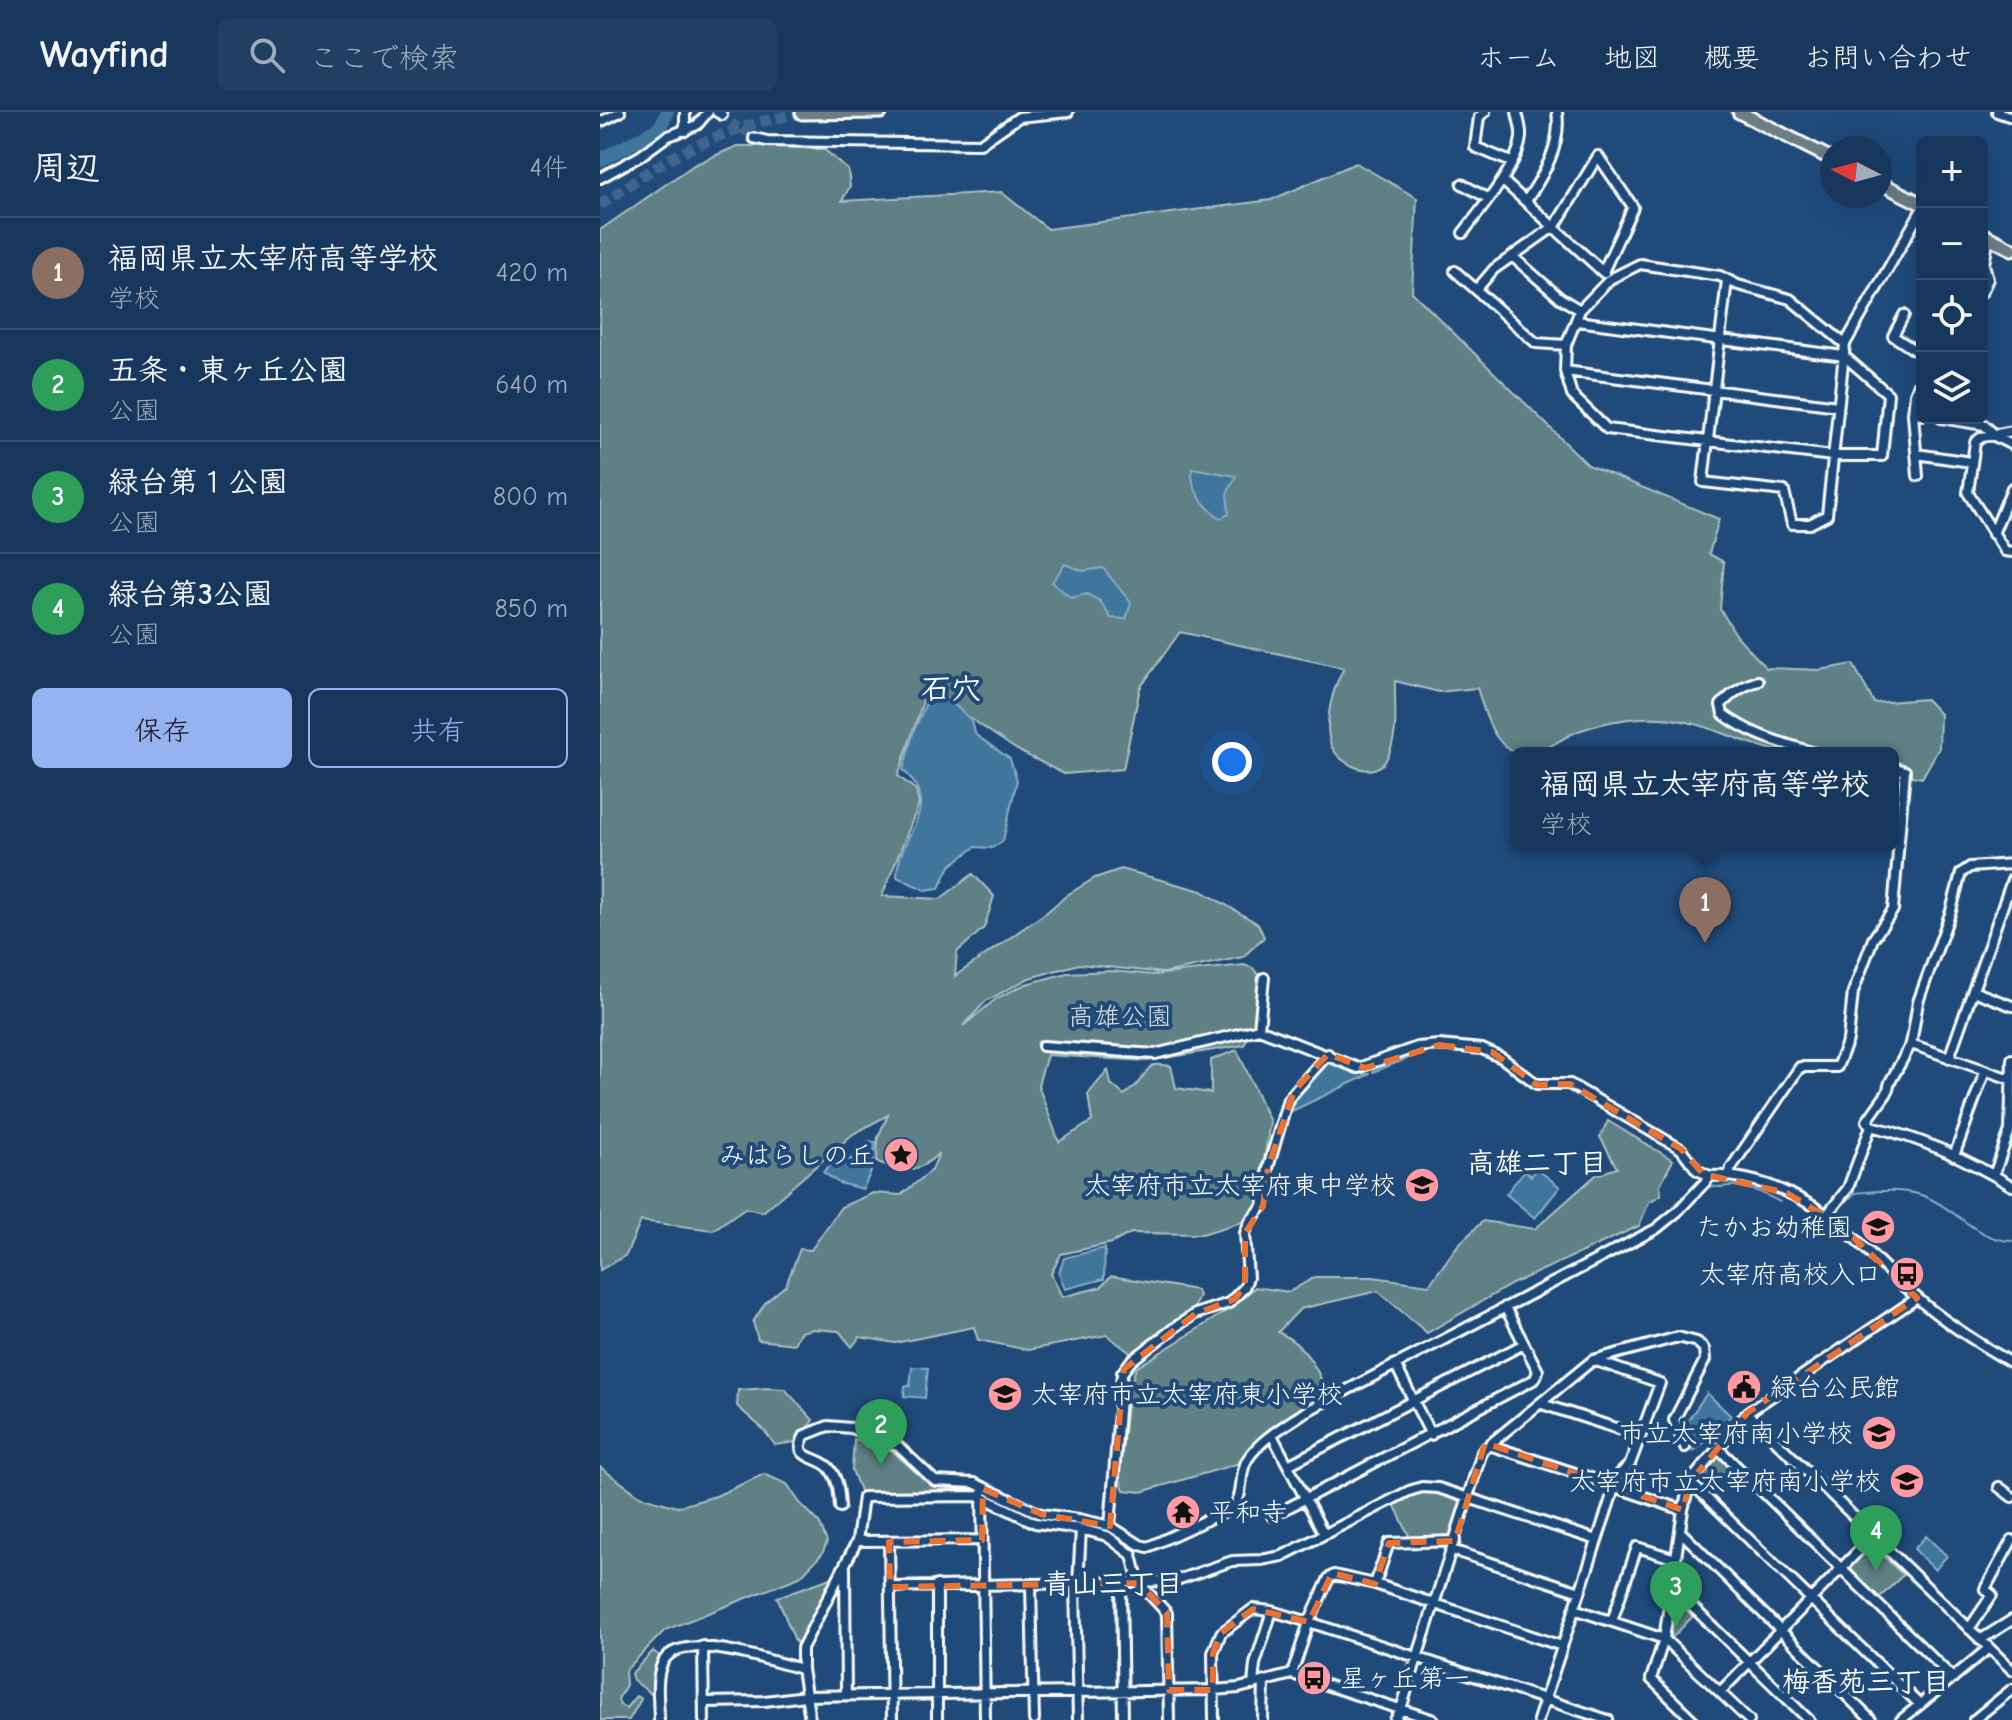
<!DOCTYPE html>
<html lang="ja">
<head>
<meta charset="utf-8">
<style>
  :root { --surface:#17385c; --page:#203f62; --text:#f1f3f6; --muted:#9eacbb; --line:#365272; --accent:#95b2f1 }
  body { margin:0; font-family:"Comic Neue","Klee One",sans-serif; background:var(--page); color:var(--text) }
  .controls { position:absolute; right:24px; top:24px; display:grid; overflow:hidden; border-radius:12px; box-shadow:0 8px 32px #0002 }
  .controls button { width:72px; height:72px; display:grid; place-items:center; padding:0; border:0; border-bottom:2px solid var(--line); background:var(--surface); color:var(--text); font:40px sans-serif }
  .compass { position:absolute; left:1220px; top:24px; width:72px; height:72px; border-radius:50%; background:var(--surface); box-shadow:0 8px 32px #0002; rotate:276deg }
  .you { position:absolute; left:632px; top:650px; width:28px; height:28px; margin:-20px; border:6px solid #fff; border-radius:50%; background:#1a73e8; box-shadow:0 0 0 12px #1a73e833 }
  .badge { display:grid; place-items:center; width:52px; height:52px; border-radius:50%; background:var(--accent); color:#fff; font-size:26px; font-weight:700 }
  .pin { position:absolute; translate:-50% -66px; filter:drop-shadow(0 2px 4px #0008) }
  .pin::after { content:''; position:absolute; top:42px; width:28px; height:24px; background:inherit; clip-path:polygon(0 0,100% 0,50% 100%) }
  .popup { position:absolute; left:911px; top:635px; width:388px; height:104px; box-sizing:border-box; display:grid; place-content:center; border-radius:12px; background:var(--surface); filter:drop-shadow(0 2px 6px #0005); font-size:26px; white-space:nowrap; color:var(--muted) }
  .popup b { font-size:30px; color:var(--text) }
  .popup::after { content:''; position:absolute; left:50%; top:100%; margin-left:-16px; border:16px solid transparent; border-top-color:var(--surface) }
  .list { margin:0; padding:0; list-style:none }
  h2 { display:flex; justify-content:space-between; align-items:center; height:104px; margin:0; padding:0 32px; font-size:34px }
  h2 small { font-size:26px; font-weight:400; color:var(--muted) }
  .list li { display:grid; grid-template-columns:52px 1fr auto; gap:24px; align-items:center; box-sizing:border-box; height:112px; padding:0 32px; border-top:2px solid var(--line) }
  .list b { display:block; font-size:30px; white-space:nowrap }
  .list p { margin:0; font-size:26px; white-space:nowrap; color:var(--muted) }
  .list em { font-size:26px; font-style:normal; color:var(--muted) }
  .actions { display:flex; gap:16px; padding:24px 32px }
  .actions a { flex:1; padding:18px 0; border:2px solid var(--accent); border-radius:12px; text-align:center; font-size:28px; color:var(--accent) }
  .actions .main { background:var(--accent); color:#111 }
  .icon { flex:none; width:44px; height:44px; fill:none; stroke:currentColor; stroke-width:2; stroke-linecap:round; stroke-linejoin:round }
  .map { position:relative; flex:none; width:1412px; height:1608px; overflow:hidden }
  header { display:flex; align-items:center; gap:48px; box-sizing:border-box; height:112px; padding:0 40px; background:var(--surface); border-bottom:2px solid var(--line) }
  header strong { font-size:38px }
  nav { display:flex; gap:44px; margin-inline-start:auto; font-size:28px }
  .search { width:560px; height:72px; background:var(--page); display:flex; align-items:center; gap:20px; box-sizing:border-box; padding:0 28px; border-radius:12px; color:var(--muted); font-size:30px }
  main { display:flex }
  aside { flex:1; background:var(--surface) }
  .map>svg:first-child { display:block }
  .green { fill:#5e8084; stroke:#aec0c2; stroke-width:2 }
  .water { fill:#3f769c; stroke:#8cadc4; stroke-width:2 }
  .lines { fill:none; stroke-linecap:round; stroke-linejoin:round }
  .stream { stroke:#8cadc4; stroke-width:2 }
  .river { stroke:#3f769c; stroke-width:14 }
  .minor-tunnel { stroke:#41658e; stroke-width:8; stroke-dasharray:8 4; stroke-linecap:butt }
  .major-tunnel { stroke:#41658e; stroke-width:11; stroke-dasharray:11 5.5; stroke-linecap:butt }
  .minor-casing { stroke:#fff; stroke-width:14 }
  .major-casing { stroke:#fff; stroke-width:17 }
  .minor { stroke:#1f4a7a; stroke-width:8 }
  .major { stroke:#6d7d84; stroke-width:11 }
  .marked { fill:none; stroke:#eb7230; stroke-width:6; stroke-dasharray:16 10; stroke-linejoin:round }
  .labels { text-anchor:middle; stroke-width:8; stroke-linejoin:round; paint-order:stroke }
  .park-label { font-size:26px; fill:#d7dfe0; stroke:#1f4a7a }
  .poi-label { font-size:26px; fill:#fff; stroke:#1f4a7a; text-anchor:end }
  .neighbourhood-label { font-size:28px; font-weight:bold; fill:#fff; stroke:#1f4a7a }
  .quarter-label { font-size:30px; font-weight:bold; fill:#fff; stroke:#1f4a7a }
</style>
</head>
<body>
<header>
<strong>Wayfind</strong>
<div class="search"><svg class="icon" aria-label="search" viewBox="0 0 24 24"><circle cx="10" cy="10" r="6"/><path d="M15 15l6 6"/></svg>ここで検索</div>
<nav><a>ホーム</a><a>地図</a><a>概要</a><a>お問い合わせ</a></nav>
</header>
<main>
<aside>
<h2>周辺<small>4件</small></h2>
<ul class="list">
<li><span class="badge" style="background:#8d6e63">1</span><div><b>福岡県立太宰府高等学校</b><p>学校</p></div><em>420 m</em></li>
<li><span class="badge" style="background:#2e9e5b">2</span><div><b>五条・東ヶ丘公園</b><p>公園</p></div><em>640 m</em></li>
<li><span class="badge" style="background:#2e9e5b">3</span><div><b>緑台第１公園</b><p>公園</p></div><em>800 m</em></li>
<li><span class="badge" style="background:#2e9e5b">4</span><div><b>緑台第3公園</b><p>公園</p></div><em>850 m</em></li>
</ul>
<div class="actions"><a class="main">保存</a><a>共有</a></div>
</aside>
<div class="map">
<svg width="1412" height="1608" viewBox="0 0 1412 1608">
  <rect width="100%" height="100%" fill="#1f4a7a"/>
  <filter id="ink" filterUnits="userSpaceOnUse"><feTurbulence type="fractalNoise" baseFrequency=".0125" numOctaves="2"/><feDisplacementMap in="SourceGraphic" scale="16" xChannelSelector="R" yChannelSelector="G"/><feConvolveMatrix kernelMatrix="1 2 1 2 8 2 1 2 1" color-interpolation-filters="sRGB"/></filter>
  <g filter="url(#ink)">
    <path class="green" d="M 137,34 L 178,34 L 225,38 L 248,58 L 250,74 L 242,89 L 401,80 L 448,117 L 671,88 L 756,51 L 817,86 L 812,180 L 988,353 L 1119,407 L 1109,442 L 1124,450 L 1120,497 L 1137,524 L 1166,556 L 1220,558 L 1253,552 L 1274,591 L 1326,587 L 1340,602 L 1339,636 L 1322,666 L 1293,661 L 1293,641 C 1262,641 1212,646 1183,640 C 1131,630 1097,602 1041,606 C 1022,607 999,612 981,618 C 962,624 939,647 918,641 C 892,634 884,598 877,576 L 839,580 L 795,569 C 794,595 800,623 786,648 C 773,669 738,652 731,633 C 723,610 733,575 744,556 L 580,520 L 540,576 L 523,657 L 464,662 L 417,638 L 327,577 L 298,664 L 316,678 L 319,692 L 282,784 L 340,787 L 373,762 L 394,784 L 384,816 L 357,840 L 355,864 L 447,800 L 467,783 L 495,766 L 521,757 L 602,779 L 658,812 L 664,825 L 643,845 L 564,861 L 479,852 L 429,866 L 386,889 L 363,914 L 397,886 L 426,872 L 467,861 L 511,859 L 554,863 L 644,853 L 653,856 L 659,864 L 654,911 L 644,933 L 547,949 L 447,943 L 438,973 L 459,1030 L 492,1009 L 488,982 L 508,958 L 511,972 L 524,983 C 529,979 535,975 539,970 C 552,954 547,950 571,954 L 576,976 L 611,981 L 611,948 L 637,938 L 670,1010 L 656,1097 L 642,1110 L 602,1122 L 531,1121 L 512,1131 L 461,1142 L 451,1162 L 462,1185 L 501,1175 L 511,1164 L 596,1178 L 599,1183 L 593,1199 L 533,1243 L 507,1223 L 428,1238 L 378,1228 L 374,1215 L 295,1231 L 260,1225 L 252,1235 L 239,1219 L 213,1217 L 200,1220 L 194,1232 L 158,1228 L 153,1210 L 166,1190 L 186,1173 L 200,1137 L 211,1138 L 241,1095 L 273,1081 L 301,1083 L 332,1058 L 339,1041 C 315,1064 306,1059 277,1050 L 278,1025 L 288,1003 L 253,1022 L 163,1100 L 145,1096 L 113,1118 L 41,1109 L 26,1143 L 0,1158 L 0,118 L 94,53 Z
      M 1008,1009 L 1073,1048 L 1060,1073 L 1061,1083 L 1049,1090 L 1039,1114 L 912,1172 L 827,1221 L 778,1179 L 700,1197 L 678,1220 C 705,1233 716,1253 727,1281 L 680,1312 L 640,1351 L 541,1380 L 524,1378 L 519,1364 L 529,1277 L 536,1256 L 634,1194 L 655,1175 L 689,1180 L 715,1165 L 773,1165 L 829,1173 L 858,1133 L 883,1109 L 935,1117 L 996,1063 L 1017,1056 L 1000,1025 Z
      M 170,1276 L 185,1277 L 213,1308 L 196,1330 L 175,1333 L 163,1317 L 137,1294 L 138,1278 Z
      M 254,1327 L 290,1337 L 328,1371 L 370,1375 L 371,1378 L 370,1380 L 261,1381 L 252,1358 Z
      M 1117,1343 L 1130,1355 L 1106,1380 L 1099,1373 L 1099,1366 Z
      M 0,1355 L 40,1384 L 77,1395 L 116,1384 L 164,1362 L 187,1372 L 200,1391 L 219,1410 L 227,1430 L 222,1442 L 200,1465 L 65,1518 L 25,1559 L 26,1573 L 18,1587 L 20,1593 L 26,1596 L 36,1584 L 41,1587 L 29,1608 L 0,1608 Z
      M 828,1379 L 860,1386 L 861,1391 L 850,1424 L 810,1426 L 794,1392 L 812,1381 Z
      M 1272,1433 L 1303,1463 L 1278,1487 L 1250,1456 Z
      M 231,1466 L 233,1468 L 200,1529 L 196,1531 L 177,1485 Z
      M 1077,1489 L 1093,1504 L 1071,1527 L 1068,1525 L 1074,1490 Z
      M 53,1539 L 61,1545 L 55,1555 L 55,1585 L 33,1568 L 31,1562 Z"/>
    <path class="water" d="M 592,356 L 636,364 L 627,382 L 629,402 L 621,406 C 604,396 590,377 592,356 Z
      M 465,452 L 483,459 L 503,456 L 531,491 L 526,507 L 511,506 L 500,489 L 487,482 L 471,486 L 452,470 Z
      M 331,580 L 348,587 L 370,607 L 376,623 L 410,647 L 417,668 L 403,729 L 392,736 L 375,735 L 350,754 L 339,776 L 325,778 L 297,765 C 297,722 345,697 303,658 L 314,618 Z
      M 727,952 L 734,952 L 753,961 L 770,962 L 692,999 L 694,988 Z
      M 268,1029 L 276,1030 L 273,1055 L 263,1077 L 239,1071 L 223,1060 C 237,1042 260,1056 268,1029 Z
      M 937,1057 L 960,1075 L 935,1106 L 906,1082 L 925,1058 L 931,1064 Z
      M 505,1136 L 504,1167 L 465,1177 L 459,1161 L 464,1146 Z
      M 312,1255 L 328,1256 L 325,1286 L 304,1284 L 305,1274 L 310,1274 Z
      M 1107,1281 L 1131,1304 L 1093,1340 L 1084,1314 Z
      M 1326,1424 L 1347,1444 L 1335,1458 L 1314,1437 Z"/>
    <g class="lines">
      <path class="stream" d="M 889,944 L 934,978 L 967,978 L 1005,999
        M 773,960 L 827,939 L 879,941
        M 1110,1074 C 1120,1077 1126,1073 1136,1074 C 1151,1075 1166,1083 1180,1090
        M 1234,1101 L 1255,1081 C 1277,1079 1302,1076 1324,1084 C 1356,1096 1375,1128 1412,1129
        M 1305,1168 L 1339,1197 L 1412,1246"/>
      <path class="river" d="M 0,48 L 60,16 L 67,0"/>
      <path class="minor-tunnel" d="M 122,3 L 154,26"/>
      <path class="major-tunnel" d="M 0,93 C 23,78 44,61 68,48 C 110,25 154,9 202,1"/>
      <g class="minor-casing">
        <path id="minor" d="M 85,0 L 85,19
          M 117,0 L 122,3
          M 885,0 L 879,5 L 875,35 L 911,50
          M 1397,0 L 1412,5
          M 0,10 L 20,0
          M 154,26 L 167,29 L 380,32 L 419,5 L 468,0
          M 0,66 L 40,44 L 66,25 L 97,13 L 108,0
          M 903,69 L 1004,161
          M 862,72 L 889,87
          M 926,89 C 944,63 962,32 957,0
          M 863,121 C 880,98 919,53 921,25 C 922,17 918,7 917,0
          M 912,144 L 960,186 L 980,198
          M 855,159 L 936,231 L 966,233
          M 1127,168 L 1103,370 L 1184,379 L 1192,412 L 1210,412 L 1227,403 L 1245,232 L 1322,97
          M 877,177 L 894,157 L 955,114 L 998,44 L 1033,95 L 1003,160
          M 1382,180 L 1388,167 L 1384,152 L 1389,125
          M 1304,203 L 1293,224 L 1322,243
          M 977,209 L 1244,244 L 1288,282 L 1282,344 L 1233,344 L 1007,317 L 972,283 L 965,259 L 966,233 L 980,198 L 1010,167 L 1040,152 L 1120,164 L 1138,173 L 1190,187 L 1245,232
          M 965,259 L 1238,294
          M 1322,264 L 1315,282 L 1313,302 L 1322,303
          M 1313,302 L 1318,364
          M 1341,306 L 1384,313 L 1394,322
          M 1412,319 L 1382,325 L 1375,330 L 1368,381 L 1405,439 L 1412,440
          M 1392,323 L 1412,333
          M 1316,342 L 1371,350
          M 1393,422 L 1412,376
          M 1158,569 C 1142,574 1132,581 1121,593 L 1123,602 C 1150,623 1183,631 1215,641
          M 1373,879 L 1412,894
          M 659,917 L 664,866
          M 443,934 L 555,942 L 659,917 L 758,956 L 817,935 L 839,933 L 882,937 L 902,946 L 937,972 L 970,972 L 1081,1037 L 1097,1058 L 1110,1064
          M 1349,946 L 1412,768
          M 1410,967 L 1311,932 L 1318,890 L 1351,799 L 1361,761 L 1370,755 L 1412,752
          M 1271,1014 L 1267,1009 L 1287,981 L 1290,970 L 1311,932
          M 1354,1044 L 1385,959
          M 1394,1063 L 1410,1018 L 1412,947
          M 1129,1064 L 1131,1056 L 1200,955 L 1237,955 L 1248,928 L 1253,880 L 1273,827 L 1293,798 L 1305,659 L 1293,655
          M 1227,1103 L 1248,1076 L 1271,1014 C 1320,1026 1369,1048 1412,1074
          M 795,1252 L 831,1323
          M 942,1292 L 1040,1324
          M 1147,1301 L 1412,1558
          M 672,1323 L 724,1422
          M 889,1333 L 1015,1374
          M 1118,1336 L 1353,1566
          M 688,1353 L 924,1232
          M 1090,1370 L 1320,1593
          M 1015,1375 L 1083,1398
          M 1399,1375 L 1412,1385
          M 382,1381 L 385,1608
          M 382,1385 L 435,1411 L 481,1417 L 507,1424 L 532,1443 L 539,1471 L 567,1501 L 569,1608
          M 240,1395 C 239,1381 239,1369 230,1357 C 220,1343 190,1349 205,1323 L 228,1314 L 251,1316 L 298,1334 L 335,1369 L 374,1371 L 441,1402 L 479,1407 L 510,1414 L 540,1433 L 548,1435 L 633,1396 C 645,1382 638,1363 647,1348 C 659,1328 686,1313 705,1300 L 1056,1117 L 1077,1100 L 1111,1064 C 1155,1062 1207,1085 1241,1114 C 1267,1136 1290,1163 1316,1185 C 1345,1211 1379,1232 1412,1251
          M 672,1404 L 935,1267 L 938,1259 L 905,1195
          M 510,1414 L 522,1261 L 531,1249 L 574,1216 L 595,1202 L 629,1191 L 644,1176 L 648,1166 L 645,1121 L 650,1109 L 663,1094 L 668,1056 L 688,987 L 728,942
          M 1081,1420 L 1271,1608
          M 257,1429 L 382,1428
          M 289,1430 L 292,1608
          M 852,1438 L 980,1480
          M 245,1456 L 246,1583
          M 521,1471 L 523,1608
          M 475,1472 L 478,1608
          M 478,1472 L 481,1417
          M 775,1472 L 789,1431 L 855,1429
          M 337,1473 L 337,1608
          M 431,1473 L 434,1608
          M 290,1475 L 574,1469 L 632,1449 L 661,1448 L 682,1444 L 809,1379 L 822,1375 L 838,1376 L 997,1428
          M 1072,1475 L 1209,1608
          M 974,1497 L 1064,1527 L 1149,1608
          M 1012,1509 L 1037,1435 L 1076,1447
          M 1369,1517 L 1392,1483 L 1385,1477 L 1412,1428
          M 1380,1528 L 1412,1508
          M 103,1534 L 104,1608
          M 692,1562 L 709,1510 L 729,1466 L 734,1463 L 775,1472 L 962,1534
          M 653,1573 L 655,1552 L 672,1499
          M 1120,1580 L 1273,1424
          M 104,1590 L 165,1589 L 205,1584 L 613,1578 L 639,1576 L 692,1562 L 834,1608
          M 59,1608 C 59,1591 55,1568 62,1552 C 77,1515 172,1550 202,1557
          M 210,1608 L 202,1557 L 202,1536 L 257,1429 L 263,1385 L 382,1384
          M 614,1608 L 613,1541 L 621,1521 L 653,1497 L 672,1499 L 709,1510 L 1008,1608
          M 663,1608 L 664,1570
          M 795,1608 L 801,1597 L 882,1340 L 889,1333 L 993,1248 L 1078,1225 L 1097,1230 L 1104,1237 L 1105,1248 L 1074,1308 L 1085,1335
          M 938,1608 L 1015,1374 L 1019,1363 L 1030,1352 L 1060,1271 L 993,1248
          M 1093,1608 L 1051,1567 L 1064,1527 L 1083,1398 L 1090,1370 L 1147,1301 L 1317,1186
          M 1301,1608 L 1389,1536
          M 1374,1608 L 1412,1577"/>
      </g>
      <g class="major-casing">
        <path id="major" d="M 1139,0 L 1232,47
          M 202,1 L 281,0
          M 1280,71 L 1322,92
          M 1382,122 L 1412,137"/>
      </g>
      <use href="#minor" class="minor"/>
      <use href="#major" class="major"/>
    </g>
  </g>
  <path class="marked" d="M 839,933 L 892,940 L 937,973 L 970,972 L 1081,1037 L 1103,1062 L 1187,1081 L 1241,1114 L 1317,1186 L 1147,1301 L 1090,1370 L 1083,1398 L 885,1331 L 855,1429 L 789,1431 L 775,1472 L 732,1461 L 709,1510 L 653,1497 L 621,1521 L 613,1541 L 613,1578 L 569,1578 L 567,1501 L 539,1471 L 290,1475 L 289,1430 L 382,1428 L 383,1377 L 441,1402 L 510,1414 L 524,1257 L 595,1202 L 635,1187 L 645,1173 L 645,1121 L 663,1094 L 668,1056 L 694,979 L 728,942 L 765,956 Z"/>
  <defs>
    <g id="sight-disc" transform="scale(1.8)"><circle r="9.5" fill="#ff9aa2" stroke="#1f4a7a"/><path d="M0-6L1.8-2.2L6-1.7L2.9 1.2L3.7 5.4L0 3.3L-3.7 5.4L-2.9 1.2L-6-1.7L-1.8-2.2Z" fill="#111"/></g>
    <g id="school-disc" transform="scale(1.8)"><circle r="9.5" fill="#ff9aa2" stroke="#1f4a7a"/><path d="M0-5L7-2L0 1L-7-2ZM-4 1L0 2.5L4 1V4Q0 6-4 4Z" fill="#111"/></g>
    <g id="bus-disc" transform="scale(1.8)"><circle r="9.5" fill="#ff9aa2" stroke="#1f4a7a"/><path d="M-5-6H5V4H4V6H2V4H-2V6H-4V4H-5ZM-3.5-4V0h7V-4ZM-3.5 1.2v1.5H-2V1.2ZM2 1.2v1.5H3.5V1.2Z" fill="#111"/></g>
    <g id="civic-disc" transform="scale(1.8)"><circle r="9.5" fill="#ff9aa2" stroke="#1f4a7a"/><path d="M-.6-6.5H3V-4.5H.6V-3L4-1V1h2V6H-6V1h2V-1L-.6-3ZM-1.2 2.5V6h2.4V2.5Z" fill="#111"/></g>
    <g id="temple-disc" transform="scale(1.8)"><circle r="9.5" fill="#ff9aa2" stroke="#1f4a7a"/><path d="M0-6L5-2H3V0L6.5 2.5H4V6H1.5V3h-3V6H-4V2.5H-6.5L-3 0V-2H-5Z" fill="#111"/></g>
  </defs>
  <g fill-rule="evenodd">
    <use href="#sight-disc" x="301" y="1043"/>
    <use href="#school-disc" x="822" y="1073"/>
    <use href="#school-disc" x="1278" y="1115"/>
    <use href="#bus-disc" x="1307" y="1162"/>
    <use href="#civic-disc" x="1144" y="1275"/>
    <use href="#school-disc" x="405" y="1282"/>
    <use href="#school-disc" x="1279" y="1321"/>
    <use href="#school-disc" x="1307" y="1369"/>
    <use href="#temple-disc" x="583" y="1400"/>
    <use href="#bus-disc" x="714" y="1566"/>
  </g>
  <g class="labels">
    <g class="park-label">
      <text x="520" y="913">高雄公園</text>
    </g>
    <g class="poi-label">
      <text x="275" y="1052">みはらしの丘</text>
      <text x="796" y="1082">太宰府市立太宰府東中学校</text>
      <text x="1252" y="1124">たかお幼稚園</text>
      <text x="1281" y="1171">太宰府高校入口</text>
      <text x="1170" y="1284" text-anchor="start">緑台公民館</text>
      <text x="431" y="1291" text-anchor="start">太宰府市立太宰府東小学校</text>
      <text x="1253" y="1330">市立太宰府南小学校</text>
      <text x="1281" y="1378">太宰府市立太宰府南小学校</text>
      <text x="609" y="1409" text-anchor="start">平和寺</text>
      <text x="740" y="1575" text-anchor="start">星ヶ丘第一</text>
    </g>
    <g class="neighbourhood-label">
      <text x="937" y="1060">高雄二丁目</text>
      <text x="513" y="1481">青山三丁目</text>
      <text x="1266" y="1579">梅香苑三丁目</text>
    </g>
    <g class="quarter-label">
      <text x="351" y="587">石穴</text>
    </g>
  </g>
</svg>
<div class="controls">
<button>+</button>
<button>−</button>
<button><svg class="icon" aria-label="locate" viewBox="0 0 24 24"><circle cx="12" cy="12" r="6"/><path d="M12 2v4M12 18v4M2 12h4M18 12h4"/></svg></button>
<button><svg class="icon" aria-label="layers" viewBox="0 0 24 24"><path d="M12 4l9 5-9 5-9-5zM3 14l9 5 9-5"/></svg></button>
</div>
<svg class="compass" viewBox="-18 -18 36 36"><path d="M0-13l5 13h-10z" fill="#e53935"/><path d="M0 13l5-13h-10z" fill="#9eacbb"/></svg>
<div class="you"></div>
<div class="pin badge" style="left:1105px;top:831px;background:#8d6e63">1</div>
<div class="popup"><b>福岡県立太宰府高等学校</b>学校</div>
<div class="pin badge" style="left:281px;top:1353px;background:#2e9e5b">2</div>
<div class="pin badge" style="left:1076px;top:1515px;background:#2e9e5b">3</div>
<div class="pin badge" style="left:1276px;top:1459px;background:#2e9e5b">4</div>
</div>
</main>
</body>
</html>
